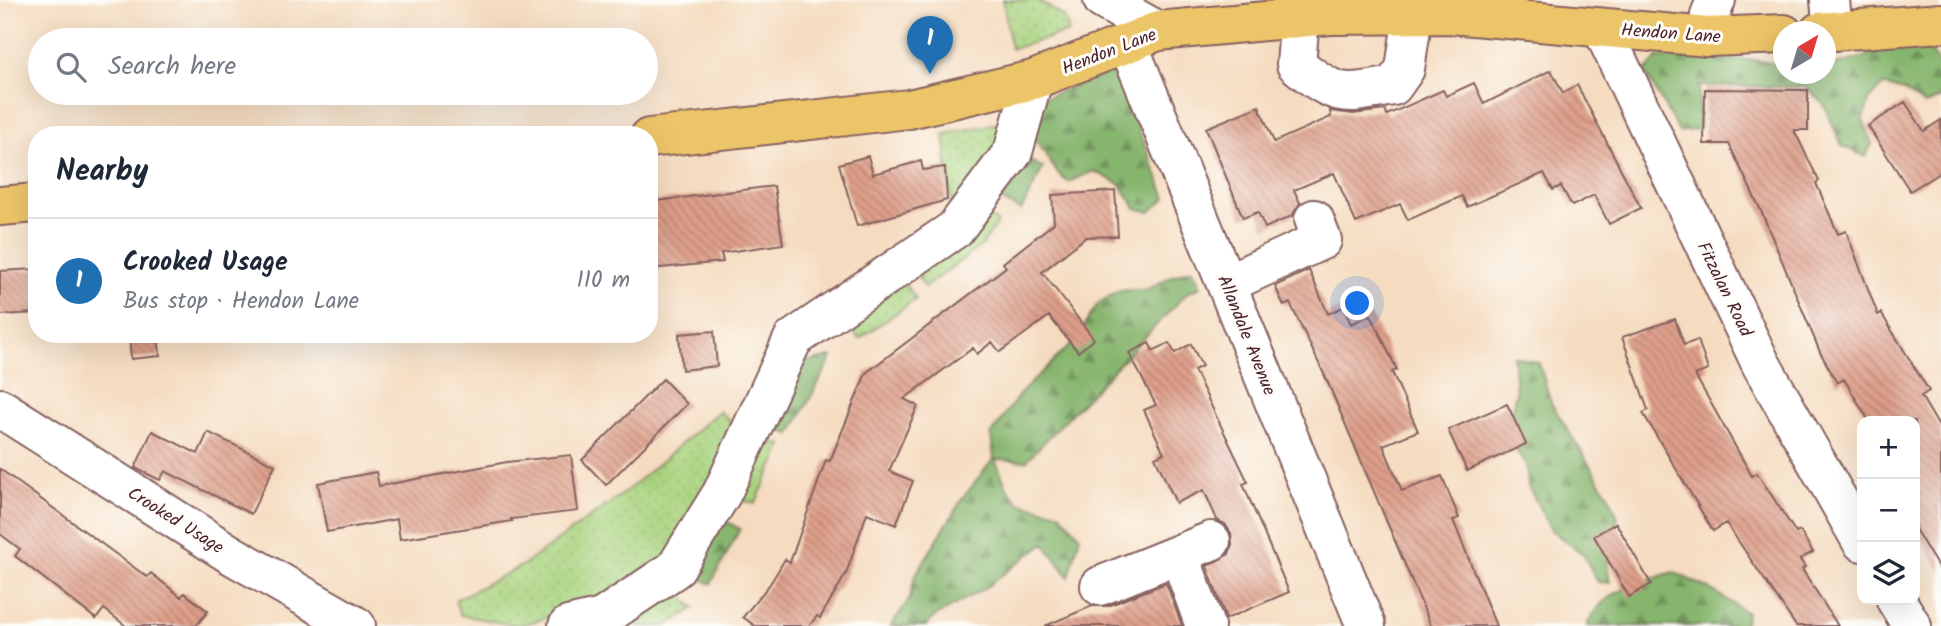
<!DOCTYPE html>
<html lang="en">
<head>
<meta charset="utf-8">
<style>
  :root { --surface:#fff; --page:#f6f6f7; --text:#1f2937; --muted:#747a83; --line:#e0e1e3; --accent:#1f6fb2 }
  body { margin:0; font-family:Kalam,sans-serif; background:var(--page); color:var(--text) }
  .controls { position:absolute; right:21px; bottom:21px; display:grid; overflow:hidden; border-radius:14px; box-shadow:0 7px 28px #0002 }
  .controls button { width:63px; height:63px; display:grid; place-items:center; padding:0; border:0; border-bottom:2px solid var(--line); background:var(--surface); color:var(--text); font:35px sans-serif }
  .compass { position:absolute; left:1773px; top:21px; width:63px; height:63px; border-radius:50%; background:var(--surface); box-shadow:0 7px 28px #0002; rotate:38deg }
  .you { position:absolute; left:1358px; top:304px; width:24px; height:24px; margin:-18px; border:5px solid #fff; border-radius:50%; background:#1a73e8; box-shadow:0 0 0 10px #1a73e833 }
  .badge { display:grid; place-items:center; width:46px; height:46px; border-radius:50%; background:var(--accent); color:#fff; font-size:23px; font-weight:700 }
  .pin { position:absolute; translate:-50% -58px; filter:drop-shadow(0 2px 4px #0008) }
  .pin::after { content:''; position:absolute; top:37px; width:24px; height:21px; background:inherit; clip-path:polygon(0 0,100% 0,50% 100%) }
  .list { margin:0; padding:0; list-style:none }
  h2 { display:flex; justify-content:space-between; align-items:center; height:91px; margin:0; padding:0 28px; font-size:30px }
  h2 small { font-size:23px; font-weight:400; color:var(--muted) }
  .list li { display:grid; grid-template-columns:46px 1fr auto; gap:21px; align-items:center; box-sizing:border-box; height:126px; padding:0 28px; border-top:2px solid var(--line) }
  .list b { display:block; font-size:26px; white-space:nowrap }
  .list p { margin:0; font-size:23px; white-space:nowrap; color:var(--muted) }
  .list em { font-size:23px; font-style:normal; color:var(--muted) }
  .icon { flex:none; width:38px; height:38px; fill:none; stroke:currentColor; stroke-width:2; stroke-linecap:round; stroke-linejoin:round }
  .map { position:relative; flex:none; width:1941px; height:626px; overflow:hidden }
  .search { position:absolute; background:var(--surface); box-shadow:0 7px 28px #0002; left:28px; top:28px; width:630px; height:77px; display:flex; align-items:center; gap:18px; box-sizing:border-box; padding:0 24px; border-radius:38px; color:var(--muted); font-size:26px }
  .panel { position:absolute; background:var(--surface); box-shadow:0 7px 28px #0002; left:28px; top:126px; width:630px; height:217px; border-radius:28px }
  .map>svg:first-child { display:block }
  .grass { fill:url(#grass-dots); stroke:#7a7954; stroke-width:2 }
  .forest { fill:url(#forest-firs); stroke:#686a4c; stroke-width:2 }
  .building { fill:url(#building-back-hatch) }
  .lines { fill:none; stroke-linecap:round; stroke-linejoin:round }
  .minor-casing { stroke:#86615f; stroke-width:42 }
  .major-casing { stroke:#86615f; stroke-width:42 }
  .minor { stroke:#fff; stroke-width:38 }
  .major { stroke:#edc569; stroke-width:38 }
  .labels { text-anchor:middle; stroke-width:6; stroke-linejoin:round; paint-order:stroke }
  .street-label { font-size:18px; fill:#4a1f2b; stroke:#fdfcf7 }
</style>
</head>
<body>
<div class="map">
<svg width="1941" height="626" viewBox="0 0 1941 626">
  <defs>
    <pattern id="grass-dots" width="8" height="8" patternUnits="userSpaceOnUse" patternTransform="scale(1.75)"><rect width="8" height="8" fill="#a9d37e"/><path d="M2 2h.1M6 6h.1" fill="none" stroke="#93b56d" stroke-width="1.8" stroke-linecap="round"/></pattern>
    <pattern id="forest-firs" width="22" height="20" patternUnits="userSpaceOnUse" patternTransform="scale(1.75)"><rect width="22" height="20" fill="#86b56d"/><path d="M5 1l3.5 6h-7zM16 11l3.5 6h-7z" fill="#70935a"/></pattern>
    <pattern id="building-back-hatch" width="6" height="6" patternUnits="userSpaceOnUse" patternTransform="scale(1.75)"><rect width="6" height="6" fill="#de9f8a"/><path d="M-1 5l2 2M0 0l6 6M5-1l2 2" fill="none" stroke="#b68171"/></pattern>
  </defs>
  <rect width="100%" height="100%" fill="#fdfcf7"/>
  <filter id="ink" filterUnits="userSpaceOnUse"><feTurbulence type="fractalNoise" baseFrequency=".0143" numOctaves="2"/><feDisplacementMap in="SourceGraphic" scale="14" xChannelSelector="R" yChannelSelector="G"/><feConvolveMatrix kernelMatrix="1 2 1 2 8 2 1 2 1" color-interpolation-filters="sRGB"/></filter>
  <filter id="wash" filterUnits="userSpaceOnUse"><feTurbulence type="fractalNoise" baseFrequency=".00686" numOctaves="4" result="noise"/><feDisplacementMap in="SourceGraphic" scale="28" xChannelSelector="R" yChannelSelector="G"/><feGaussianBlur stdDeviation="1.57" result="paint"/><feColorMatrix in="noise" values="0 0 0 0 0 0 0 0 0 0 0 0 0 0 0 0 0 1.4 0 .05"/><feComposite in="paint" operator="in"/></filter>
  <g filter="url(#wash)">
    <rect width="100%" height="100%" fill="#f5dcc0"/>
    <path class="grass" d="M 1003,0 L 1038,0 L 1065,18 L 1069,32 L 1011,49 Z
      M 1013,120 L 953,216 L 944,134 Z
      M 986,214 L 998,223 L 982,245 L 925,287 L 917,276 Z
      M 904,283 L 916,299 L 859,339 L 848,323 Z
      M 719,411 L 735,426 L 682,545 L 589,605 L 518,626 L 460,615 L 455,600 L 525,564 L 628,490 Z
      M 761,440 L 783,445 L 755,504 L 736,498 Z
      M 669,586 L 695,608 L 666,626 L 638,626 L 632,613 Z"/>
    <path class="forest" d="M 1893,48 L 1930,49 L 1941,66 L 1941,97 L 1925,105 L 1904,91 L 1883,85 L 1870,98 L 1863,119 L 1872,143 L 1866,157 L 1842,146 L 1823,103 L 1806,87 L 1699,86 L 1699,129 L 1679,132 L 1645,72 L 1658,57 L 1754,60 L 1783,65 L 1784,74 L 1826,74 L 1826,65 L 1841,64 Z
      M 1115,71 L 1166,198 L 1150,212 L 1136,208 L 1120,184 L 1094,171 L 1068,182 C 1049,170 1047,148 1030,135 L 1038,100 Z
      M 1023,157 L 1043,168 L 1021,211 L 1001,200 Z
      M 1193,269 L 1201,287 L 1188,292 L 1026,461 L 995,459 L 1006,486 L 1019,503 L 1060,513 L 1080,536 L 1069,577 L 1044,543 L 985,588 L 934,617 L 926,626 L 891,626 L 910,598 L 915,576 L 962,499 L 994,458 L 991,435 L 1019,395 L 1074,341 L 1098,304 L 1119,290 L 1146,290 L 1172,276 Z
      M 1513,356 L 1539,363 L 1551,403 L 1610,498 L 1618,518 C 1607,541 1605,558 1610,583 L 1598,582 L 1583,554 L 1551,530 L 1528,486 L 1526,465 L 1511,443 L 1509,419 L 1516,392 Z
      M 832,357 L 791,434 L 768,428 L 796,364 Z
      M 718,517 L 740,529 L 711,584 L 689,572 Z
      M 1673,572 L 1710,589 L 1747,613 L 1744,626 L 1587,626 C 1600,590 1641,583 1673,572 Z"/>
    <g id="blocks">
      <path class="building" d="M 1551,70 L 1563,93 L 1577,85 L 1641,208 L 1609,224 L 1594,195 L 1572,206 L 1561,186 L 1553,190 L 1544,173 L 1467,207 L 1462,196 L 1408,220 L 1400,204 L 1356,223 L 1334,173 L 1294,190 L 1300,203 L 1292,216 L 1265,228 L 1258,212 L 1243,218 L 1206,128 L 1259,106 L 1274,142 L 1331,117 L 1330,111 L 1353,114 L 1385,110 L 1387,115 L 1443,90 L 1446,96 L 1474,83 L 1484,104 Z
        M 1705,89 L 1808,90 L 1808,130 L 1794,130 L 1819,181 L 1816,183 L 1838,234 L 1846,231 L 1878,315 L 1881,313 L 1929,391 L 1921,396 L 1941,430 L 1941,572 L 1915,529 L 1915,421 L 1869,421 L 1844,379 L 1837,383 L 1820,352 L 1762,213 L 1729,144 L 1704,144 Z
        M 1905,102 L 1924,131 L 1941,120 L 1941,172 L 1910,191 L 1868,126 Z
        M 868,156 L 873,174 L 921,161 L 923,170 L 945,167 L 947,200 L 857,226 L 839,164 Z
        M 774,186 L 783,244 L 721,253 L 723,262 L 649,269 L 649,202 Z
        M 1115,191 L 1118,236 L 1086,237 L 1042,272 L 1094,339 L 1078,352 L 1049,316 L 1000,352 L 992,342 L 977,354 L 973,348 L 904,399 L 918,406 L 889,471 L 913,481 L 896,525 L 867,513 L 846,574 L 820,618 L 817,616 L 809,626 L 755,626 L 743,617 L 770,584 L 785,559 L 790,562 L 826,460 L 830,461 L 866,373 L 1006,267 L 1003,263 L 1054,223 L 1052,195 Z
        M 37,269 L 37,313 L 0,315 L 0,271 Z
        M 1309,270 L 1328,314 L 1343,307 L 1351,324 L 1371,315 L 1397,370 L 1392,372 L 1418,431 L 1383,445 L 1402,491 L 1442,476 L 1459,518 L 1453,520 L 1496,626 L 1431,626 L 1325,376 L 1290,303 L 1284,306 L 1275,286 Z
        M 1675,319 L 1684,345 L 1698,340 L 1708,370 L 1695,375 L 1752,476 L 1757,473 L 1796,533 L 1800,531 L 1813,552 L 1800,559 L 1805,567 L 1802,569 L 1838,626 L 1796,626 L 1726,523 L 1713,531 L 1643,413 L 1648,410 L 1622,337 Z
        M 714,331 L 717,366 L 682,370 L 679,334 Z
        M 129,334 L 158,334 L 160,356 L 131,359 Z
        M 1149,343 L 1153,351 L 1169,343 L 1175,353 L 1191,344 L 1202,366 L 1194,370 L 1248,482 L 1243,484 L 1289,592 L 1226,619 L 1207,566 L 1229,554 L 1232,545 L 1231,533 L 1225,524 L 1217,520 L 1204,490 L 1176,503 L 1155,457 L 1164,453 L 1144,410 L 1156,405 L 1129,353 Z
        M 663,379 L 687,404 L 606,485 L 582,460 Z
        M 1507,404 L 1526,444 L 1467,471 L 1448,430 Z
        M 152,431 L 198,454 L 208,432 L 275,465 L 251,514 L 165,471 L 160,480 L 135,468 Z
        M 571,455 L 578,511 L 511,519 L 512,521 L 400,539 L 397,519 L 327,532 L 318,483 L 376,472 L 379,486 L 507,462 Z
        M 0,469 L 147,577 L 151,573 L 181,597 L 184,593 L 208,611 L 196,626 L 126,626 L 104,609 L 96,619 L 15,556 L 20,549 L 0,534 Z
        M 1616,523 L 1651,584 L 1629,597 L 1594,536 Z
        M 1166,583 L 1182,626 L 1045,626 L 1092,606 L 1108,606 Z"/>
    </g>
  </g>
  <g filter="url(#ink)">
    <use href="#blocks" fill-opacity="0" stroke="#86615f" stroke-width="2"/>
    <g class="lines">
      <g class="minor-casing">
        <path id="minor" d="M 1103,0 L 1158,31
          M 1830,0 L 1833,31
          M 1300,18 L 1296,64 C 1337,98 1343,95 1393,86 L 1405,69 L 1413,14
          M 1602,28 L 1761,364 L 1862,542
          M 1708,37 L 1710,15 L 1716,0
          M 1128,44 L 1366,626
          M 1226,284 L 1322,240 L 1314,219
          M 0,408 L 230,554 L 356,626
          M 1179,554 L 1205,626
          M 1100,586 L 1211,541
          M 1896,600 L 1912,626
          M 568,626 L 602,618 L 675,569 L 722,493 L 793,339 L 955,229 L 1013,152 L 1033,80"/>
      </g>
      <g class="major-casing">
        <path id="major" d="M 1819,32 L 1941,23
          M 649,138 L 909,109 L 1033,80 L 1158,31 L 1330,15 L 1451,14 L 1708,37 L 1784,34
          M 0,206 L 37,203"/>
      </g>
      <use href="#minor" class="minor"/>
      <use href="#major" class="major"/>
    </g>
  </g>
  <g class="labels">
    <g class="street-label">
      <text transform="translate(1671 33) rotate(4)" y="6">Hendon Lane</text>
      <text transform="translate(1109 51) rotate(-21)" y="6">Hendon Lane</text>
      <text transform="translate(1725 289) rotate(64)" y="6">Fitzalan Road</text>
      <text transform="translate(1247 335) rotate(68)" y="6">Allandale Avenue</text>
      <text transform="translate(176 520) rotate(32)" y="6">Crooked Usage</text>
    </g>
  </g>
</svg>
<div class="controls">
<button>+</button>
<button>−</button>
<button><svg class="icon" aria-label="layers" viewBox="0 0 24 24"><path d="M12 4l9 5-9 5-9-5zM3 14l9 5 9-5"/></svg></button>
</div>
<svg class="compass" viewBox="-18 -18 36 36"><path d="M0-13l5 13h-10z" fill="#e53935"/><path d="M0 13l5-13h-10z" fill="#747a83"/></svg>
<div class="you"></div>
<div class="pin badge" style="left:930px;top:74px">1</div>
<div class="search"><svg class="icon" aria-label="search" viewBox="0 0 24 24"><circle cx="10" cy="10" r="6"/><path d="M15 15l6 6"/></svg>Search here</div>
<section class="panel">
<h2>Nearby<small></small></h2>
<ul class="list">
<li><span class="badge">1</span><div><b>Crooked Usage</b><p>Bus stop · Hendon Lane</p></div><em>110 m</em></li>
</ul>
</section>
</div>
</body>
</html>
